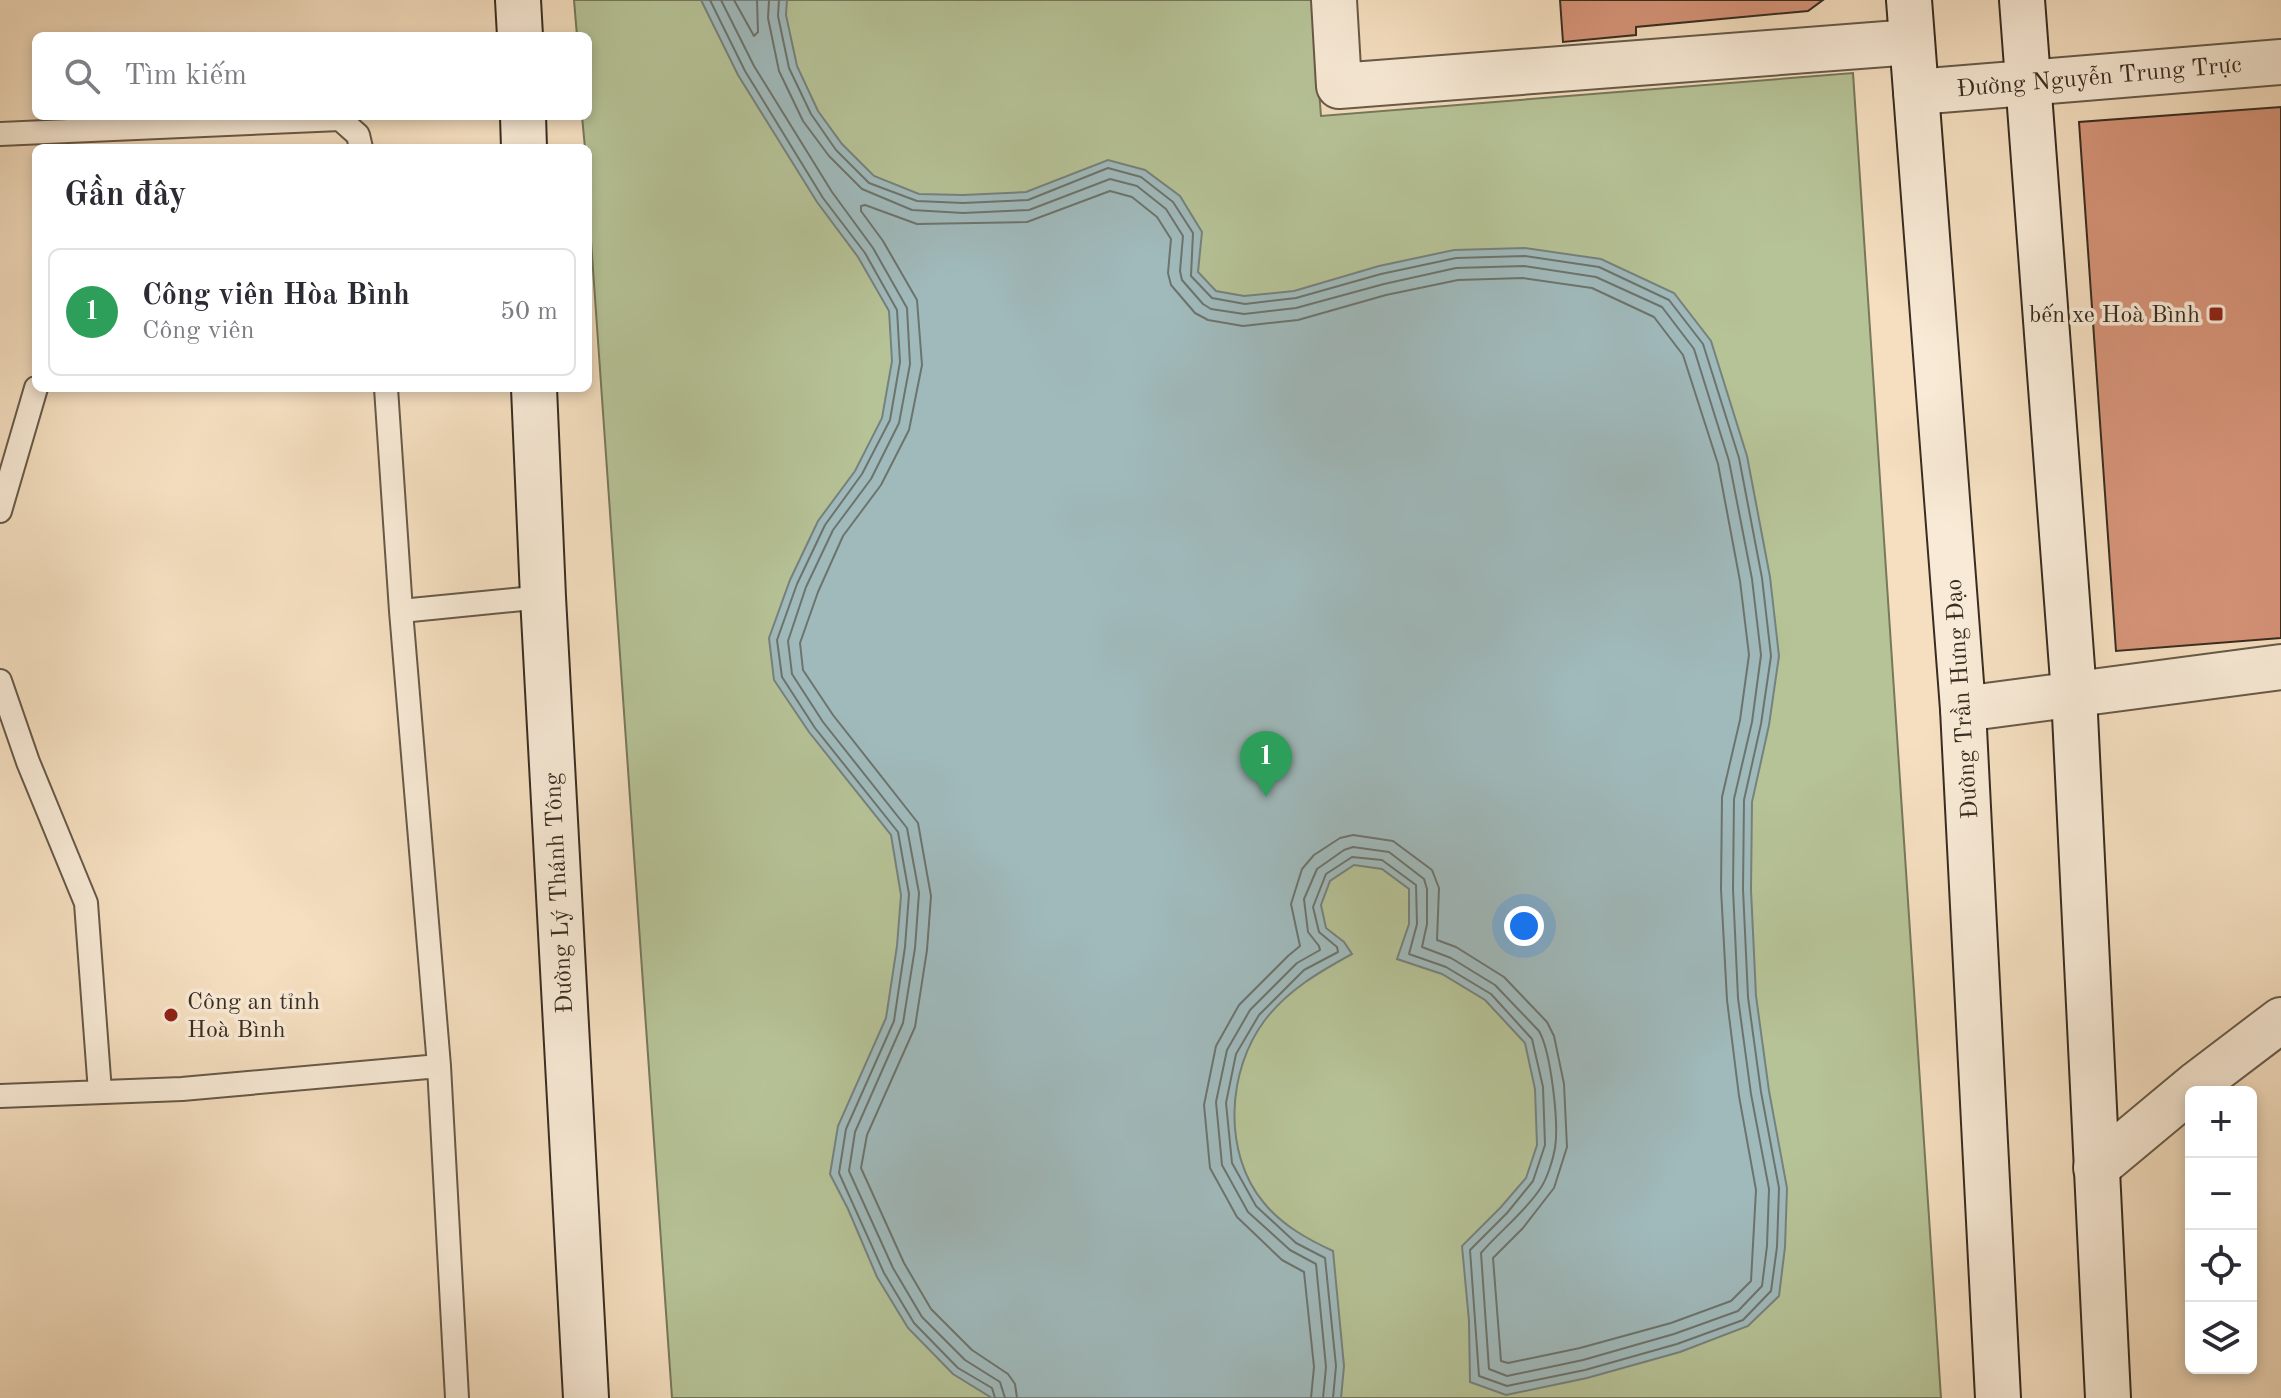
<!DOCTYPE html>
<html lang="vi">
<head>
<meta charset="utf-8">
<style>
  :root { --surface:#fff; --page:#f2f2f3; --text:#2b2b33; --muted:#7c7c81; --line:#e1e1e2; --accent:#8f2418 }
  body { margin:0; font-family:"Old Standard TT",serif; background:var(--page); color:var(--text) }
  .controls { position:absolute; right:24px; bottom:24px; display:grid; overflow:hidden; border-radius:12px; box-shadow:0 4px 12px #0003 }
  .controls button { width:72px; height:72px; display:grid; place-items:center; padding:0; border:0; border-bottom:2px solid var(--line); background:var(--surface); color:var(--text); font:40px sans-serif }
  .you { position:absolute; left:1524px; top:926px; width:28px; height:28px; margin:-20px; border:6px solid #fff; border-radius:50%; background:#1a73e8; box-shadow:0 0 0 12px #1a73e833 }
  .badge { display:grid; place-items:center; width:52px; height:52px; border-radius:50%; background:var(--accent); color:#fff; font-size:26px; font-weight:700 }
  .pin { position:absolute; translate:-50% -66px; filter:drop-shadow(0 2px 4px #0008) }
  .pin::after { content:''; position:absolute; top:42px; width:28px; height:24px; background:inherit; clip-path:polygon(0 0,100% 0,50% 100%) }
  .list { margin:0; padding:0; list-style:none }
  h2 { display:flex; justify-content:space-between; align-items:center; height:104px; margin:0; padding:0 32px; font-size:34px }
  h2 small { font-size:26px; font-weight:400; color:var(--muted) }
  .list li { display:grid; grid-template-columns:52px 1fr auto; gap:24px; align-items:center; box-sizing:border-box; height:128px; margin:0 16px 16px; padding:0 16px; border:2px solid var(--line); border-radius:12px }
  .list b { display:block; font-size:30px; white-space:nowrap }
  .list p { margin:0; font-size:26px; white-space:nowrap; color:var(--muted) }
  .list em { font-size:26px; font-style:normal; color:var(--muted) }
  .icon { flex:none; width:44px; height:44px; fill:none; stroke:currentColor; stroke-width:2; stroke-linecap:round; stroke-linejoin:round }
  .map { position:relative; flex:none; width:2281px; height:1398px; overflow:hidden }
  .search { position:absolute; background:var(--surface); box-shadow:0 4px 12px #0003; left:32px; top:32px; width:560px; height:88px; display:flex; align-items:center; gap:20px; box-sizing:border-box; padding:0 28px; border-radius:12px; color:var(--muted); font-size:30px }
  .panel { position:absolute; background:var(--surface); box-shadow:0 4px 12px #0003; left:32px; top:144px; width:560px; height:248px; border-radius:12px }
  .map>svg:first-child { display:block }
  .green { fill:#b6c397; stroke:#77785c; stroke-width:2 }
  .water { fill:#a0babc; stroke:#76827e; stroke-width:2 }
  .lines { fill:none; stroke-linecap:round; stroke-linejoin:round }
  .shore { stroke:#6c746e; stroke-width:2 }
  .building { fill:#d69479; stroke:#382d21; stroke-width:2 }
  .lane-casing { stroke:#675a49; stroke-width:26 }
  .street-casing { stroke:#675a49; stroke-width:48 }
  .secondary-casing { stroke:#382d21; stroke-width:48 }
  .lane { stroke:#f8ead6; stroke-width:22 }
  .street { stroke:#f8ead6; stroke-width:44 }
  .secondary { stroke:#f8ead6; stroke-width:44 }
  .poi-dot { fill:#8f2418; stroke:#f8ead6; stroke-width:3 }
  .labels { text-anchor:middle; stroke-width:7; stroke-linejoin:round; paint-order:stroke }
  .street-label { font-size:24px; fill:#382d21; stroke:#f8ead6 }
  .poi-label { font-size:24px; fill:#382d21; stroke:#f8ead6; text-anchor:end }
</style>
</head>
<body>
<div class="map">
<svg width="2281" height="1398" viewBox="0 0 2281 1398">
  <rect width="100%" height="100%" fill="#f5dfc0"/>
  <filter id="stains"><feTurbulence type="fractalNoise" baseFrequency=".0025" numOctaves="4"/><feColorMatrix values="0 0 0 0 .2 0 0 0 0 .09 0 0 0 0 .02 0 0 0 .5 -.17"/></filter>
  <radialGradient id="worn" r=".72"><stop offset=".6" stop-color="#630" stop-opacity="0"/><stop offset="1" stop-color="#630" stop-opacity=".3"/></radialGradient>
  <path class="green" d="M 574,0 L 1312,0 L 1321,116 L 1853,73 L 1941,1398 L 672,1398 L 588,198 L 588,148 L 585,148 L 582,116 L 588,116 L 588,36 L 577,36 Z"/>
  <path class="water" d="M 701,0 L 787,0 L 786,15 L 797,66 L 818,111 L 842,144 L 874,176 L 919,194 L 963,195 L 1026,192 L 1108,160 L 1145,170 L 1180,196 L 1202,232 L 1198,272 L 1216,291 L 1244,296 L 1294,291 L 1379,266 L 1454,250 L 1525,248 L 1601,259 L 1674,293 L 1711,341 L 1747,456 L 1770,577 L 1779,656 L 1769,725 L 1752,802 L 1751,890 L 1756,996 L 1769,1091 L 1787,1188 L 1785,1247 L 1779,1296 L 1748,1326 L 1680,1352 L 1587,1378 L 1506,1395 L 1470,1382 L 1469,1321 L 1462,1246 L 1501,1207 L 1526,1178 L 1537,1145 L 1535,1089 L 1525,1043 L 1485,1000 L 1442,974 L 1397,959 L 1409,924 L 1409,889 L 1382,869 L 1354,865 L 1330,881 L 1321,905 L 1326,928 L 1344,942 L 1352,954 C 1319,972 1288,990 1265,1020 C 1227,1070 1222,1153 1264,1203 C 1282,1225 1307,1239 1333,1251 L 1344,1366 L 1341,1398 L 992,1398 L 953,1374 L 908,1328 L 877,1277 L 848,1209 L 830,1174 L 838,1126 L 886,1018 L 897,946 L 901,895 L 891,835 L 809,732 L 774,680 L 769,638 L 790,580 L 818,521 L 855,471 L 882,418 L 892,361 L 889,311 L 858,257 L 817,202 L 738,75 Z"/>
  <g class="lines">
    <path class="shore" d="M 710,0 L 745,71 L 823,198 L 865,253 L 897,310 L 900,362 L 890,420 L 862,474 L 825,525 L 797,584 L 777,640 L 782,677 L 815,728 L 898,832 L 909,894 L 905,947 L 894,1021 L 846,1129 L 839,1173 L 884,1273 L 914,1323 L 958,1368 L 992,1388 L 995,1398
      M 721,0 L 754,66 L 832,192 L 873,248 L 907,308 L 910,364 L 899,423 L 871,479 L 833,530 L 806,587 L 788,641 L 792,674 L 823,722 L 907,828 L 919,893 L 915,948 L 903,1023 L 855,1132 L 849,1171 L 893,1268 L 922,1317 L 965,1360 L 1000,1382 L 1005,1398
      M 734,0 L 754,36 L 758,32 L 757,0
      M 769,0 L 768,18 L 779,71 L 803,121 L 829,156 L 862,189 L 912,210 L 963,213 L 1029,210 L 1110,179 L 1137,186 L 1166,209 L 1183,236 L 1180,271 L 1182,280 L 1203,304 L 1211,309 L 1244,314 L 1296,308 L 1384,284 L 1456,268 L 1524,266 L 1596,277 L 1662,307 L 1694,349 L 1729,461 L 1752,579 L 1761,655 L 1752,722 L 1734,799 L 1733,889 L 1738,998 L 1751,1094 L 1769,1189 L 1767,1246 L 1762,1286 L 1738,1311 L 1674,1334 L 1583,1360 L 1507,1376 L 1489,1369 L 1481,1253 C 1500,1231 1524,1213 1540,1189 C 1547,1179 1553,1160 1555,1148 C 1559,1123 1551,1052 1539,1031 L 1495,985 L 1451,958 L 1422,947 L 1427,924 L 1427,889 L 1424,879 L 1389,852 L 1353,847 L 1344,850 L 1317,869 L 1304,899 L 1308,932 L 1319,946 L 1320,950 L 1297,963 L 1250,1010 L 1227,1050 L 1216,1102 L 1222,1165 L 1248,1212 L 1290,1250 L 1316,1264 L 1326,1367 L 1323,1398
      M 779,0 L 778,16 L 789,68 L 811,114 L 836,150 L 869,183 L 917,201 L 963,203 L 1028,200 L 1108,168 L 1141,177 L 1173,202 L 1193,233 L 1191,276 L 1212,298 L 1245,304 L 1296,298 L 1381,274 L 1456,258 L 1525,256 L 1599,267 L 1669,300 L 1703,344 L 1739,458 L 1762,578 L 1771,656 L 1761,724 L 1744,800 L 1743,889 L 1748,997 L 1761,1092 L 1779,1188 L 1777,1247 L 1771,1291 L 1743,1320 L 1677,1344 L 1585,1370 L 1507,1386 L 1479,1376 L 1470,1250 L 1507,1213 L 1533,1181 L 1545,1145 L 1543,1087 L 1532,1039 L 1491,994 L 1446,967 L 1409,954 L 1417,924 L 1416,885 L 1382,860 L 1352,857 L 1326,874 L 1313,907 L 1319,932 L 1337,947 L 1338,952 L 1304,970 L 1259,1015 L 1236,1054 L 1226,1103 L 1232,1163 L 1256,1206 L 1296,1243 L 1325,1258 L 1336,1366 L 1333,1398
      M 1017,1398 L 1015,1384 L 1008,1374 L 972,1350 L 931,1309 L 904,1263 L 861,1168 L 867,1135 L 915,1027 L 927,950 L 931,896 L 918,823 L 833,715 L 803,670 L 800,643 L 818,592 L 843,536 L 881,485 L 909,430 L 922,365 L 917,300 L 883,241 L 861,211 L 861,206 L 865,205 L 917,224 L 1027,222 L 1110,191 L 1132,197 L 1157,217 L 1171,239 L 1168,273 L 1171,285 L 1195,313 L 1208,320 L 1243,326 L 1298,320 L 1386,295 L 1458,280 L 1523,278 L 1592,288 L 1654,317 L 1683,355 L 1718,464 L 1740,581 L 1749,655 L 1740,720 L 1722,797 L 1721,889 L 1727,1000 L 1739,1096 L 1756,1190 L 1751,1281 L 1731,1301 L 1671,1323 L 1580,1348 L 1508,1363 L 1501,1361 L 1493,1258 L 1523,1228 L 1554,1188 L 1567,1147 L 1564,1084 L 1554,1036 L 1547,1022 L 1504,977 L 1456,947 L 1437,940 L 1439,888 L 1432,870 L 1393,841 L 1353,835 L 1340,838 L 1314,855 L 1302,869 L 1291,904 L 1300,946 L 1288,956 L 1239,1005 L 1216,1046 L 1204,1105 L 1210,1168 L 1237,1217 L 1282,1260 L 1304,1272 L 1314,1367 L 1311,1398"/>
  </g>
  <path class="building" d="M 1560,0 L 1823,0 L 1808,11 L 1636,27 L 1636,35 L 1563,42 Z
    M 2281,107 L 2281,638 L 2116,651 L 2079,122 Z"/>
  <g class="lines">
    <g class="lane-casing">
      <path id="lane" d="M 0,134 L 340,119 L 358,135 L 361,148
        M 386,388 L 401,611
        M 0,511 L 36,388
        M 0,681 L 28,762 L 86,903 L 100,1092
        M 439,1066 L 457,1398
        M 0,1096 L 182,1089 L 439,1066 L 401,611 L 543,597"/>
    </g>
    <g class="street-casing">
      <path id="street" d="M 1334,0 L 1339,86 L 1912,42
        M 1916,92 L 2281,62
        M 1963,709 L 2281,667
        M 2096,1168 L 2198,1083 L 2281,1020"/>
    </g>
    <g class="secondary-casing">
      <path id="secondary" d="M 518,0 L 520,36
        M 1909,0 L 1963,709 L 1998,1398
        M 2022,0 L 2074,694 L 2108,1398
        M 523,116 L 524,148
        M 534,388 L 543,597 L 586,1398"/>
    </g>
    <use href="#lane" class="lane"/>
    <use href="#street" class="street"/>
    <use href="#secondary" class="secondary"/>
  </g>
  <g class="poi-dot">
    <rect x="2208" y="306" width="16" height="16" rx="4"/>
    <circle cx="171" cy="1015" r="8"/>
  </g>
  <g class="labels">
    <g class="street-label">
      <text transform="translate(2099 76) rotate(-5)" y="8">Đường Nguyễn Trung Trực</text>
      <text transform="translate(1961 699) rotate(-94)" y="8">Đường Trần Hưng Đạo</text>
      <text transform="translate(558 893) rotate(-93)" y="8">Đường Lý Thánh Tông</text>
    </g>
    <g class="poi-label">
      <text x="2200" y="322">bến xe Hoà Bình</text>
      <text x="187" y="1009" text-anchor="start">Công an tỉnh<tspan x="187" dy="28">Hoà Bình</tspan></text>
    </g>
  </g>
  <rect width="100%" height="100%" filter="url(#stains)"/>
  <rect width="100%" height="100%" fill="url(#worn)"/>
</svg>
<div class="controls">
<button>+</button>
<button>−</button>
<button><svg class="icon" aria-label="locate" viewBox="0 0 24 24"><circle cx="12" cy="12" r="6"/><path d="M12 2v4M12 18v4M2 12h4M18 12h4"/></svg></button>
<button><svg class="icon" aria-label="layers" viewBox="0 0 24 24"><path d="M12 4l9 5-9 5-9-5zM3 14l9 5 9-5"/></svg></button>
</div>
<div class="you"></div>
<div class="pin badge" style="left:1266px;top:797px;background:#2e9e5b">1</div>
<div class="search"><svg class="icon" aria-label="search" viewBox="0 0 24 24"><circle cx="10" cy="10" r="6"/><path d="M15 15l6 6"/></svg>Tìm kiếm</div>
<section class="panel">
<h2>Gần đây<small></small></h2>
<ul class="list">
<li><span class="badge" style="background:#2e9e5b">1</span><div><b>Công viên Hòa Bình</b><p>Công viên</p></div><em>50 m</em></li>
</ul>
</section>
</div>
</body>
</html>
